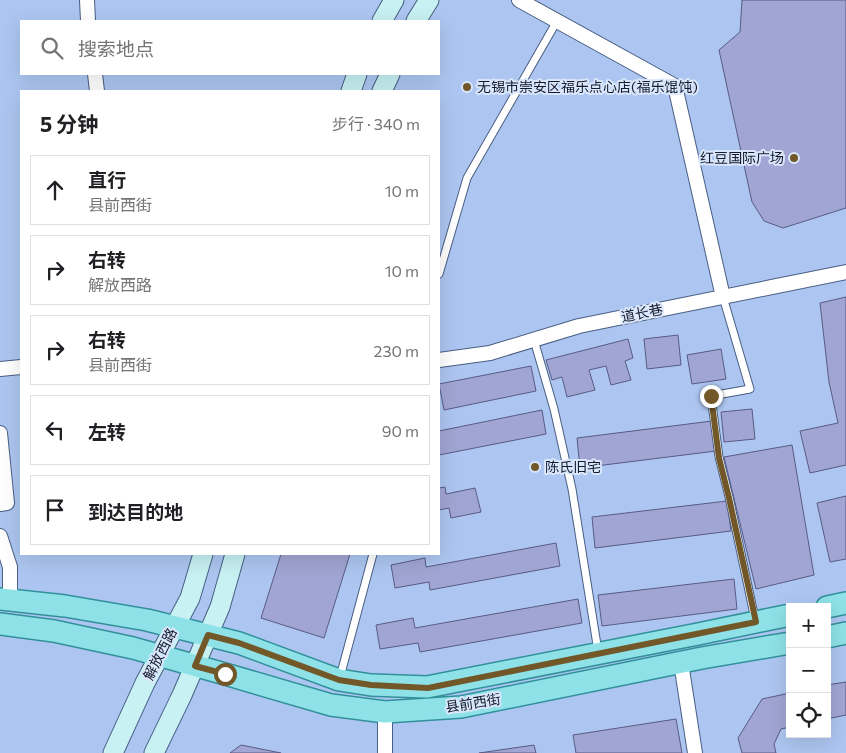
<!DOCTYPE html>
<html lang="zh">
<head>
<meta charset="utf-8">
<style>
  :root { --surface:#fff; --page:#f2f2f2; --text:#202124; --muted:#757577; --line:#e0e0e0 }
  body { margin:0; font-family:Commissioner,"Noto Sans SC",sans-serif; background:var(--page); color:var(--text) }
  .controls { position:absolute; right:15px; bottom:15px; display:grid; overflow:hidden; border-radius:0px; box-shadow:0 5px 20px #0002 }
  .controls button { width:45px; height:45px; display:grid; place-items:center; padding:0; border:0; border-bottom:1px solid var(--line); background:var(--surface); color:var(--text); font:25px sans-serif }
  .stop { position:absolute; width:15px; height:15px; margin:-11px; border:4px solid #725829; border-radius:50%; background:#fff }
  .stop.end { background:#725829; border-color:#fff; box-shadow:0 1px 5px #0008 }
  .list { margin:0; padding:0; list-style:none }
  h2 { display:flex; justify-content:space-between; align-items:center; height:65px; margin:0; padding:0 20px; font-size:21px }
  h2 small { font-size:16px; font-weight:400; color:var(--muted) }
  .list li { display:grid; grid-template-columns:32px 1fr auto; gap:15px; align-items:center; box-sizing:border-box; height:70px; margin:0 10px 10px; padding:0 10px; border:1px solid var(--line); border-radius:0px }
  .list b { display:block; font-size:19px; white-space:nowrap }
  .list p { margin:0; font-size:16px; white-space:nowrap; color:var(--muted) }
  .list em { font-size:16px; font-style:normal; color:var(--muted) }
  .icon { flex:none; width:28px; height:28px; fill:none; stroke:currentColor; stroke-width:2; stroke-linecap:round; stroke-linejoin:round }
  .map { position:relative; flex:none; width:846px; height:753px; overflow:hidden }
  .search { position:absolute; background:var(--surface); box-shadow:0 5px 20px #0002; left:20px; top:20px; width:420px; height:55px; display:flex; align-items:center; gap:12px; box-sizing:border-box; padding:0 18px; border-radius:0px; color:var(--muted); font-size:19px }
  .panel { position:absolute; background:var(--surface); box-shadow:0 5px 20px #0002; left:20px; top:90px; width:420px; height:465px; border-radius:0px }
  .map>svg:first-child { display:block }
  .building { fill:#a1a5d3; stroke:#585b84 }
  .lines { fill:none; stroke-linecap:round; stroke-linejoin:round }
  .lane-casing { stroke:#485e83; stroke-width:9 }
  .street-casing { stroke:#485e83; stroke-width:16 }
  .secondary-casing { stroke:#485e83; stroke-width:21 }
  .primary-casing { stroke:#32909b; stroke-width:24 }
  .lane { stroke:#fff; stroke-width:7 }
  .street { stroke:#fff; stroke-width:14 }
  .secondary { stroke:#c7f1f3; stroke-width:19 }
  .primary { stroke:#8ee2e7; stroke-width:21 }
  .route { stroke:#725829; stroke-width:6 }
  .poi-dot { fill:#725829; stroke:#d9e6fc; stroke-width:2 }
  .labels { text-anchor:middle; stroke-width:4; stroke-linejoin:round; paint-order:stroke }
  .poi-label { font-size:14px; fill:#131c2c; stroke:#d9e6fc; text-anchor:start }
  .street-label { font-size:14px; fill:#131c2c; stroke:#d9e6fc }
</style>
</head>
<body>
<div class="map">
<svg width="846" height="753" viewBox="0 0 846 753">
  <rect width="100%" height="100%" fill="#adc6f1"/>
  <path class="building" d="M 742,0 L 846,0 L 846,208 L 783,228 L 764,221 L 752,202 L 719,50 L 740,32 Z
    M 846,297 L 846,465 L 810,473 L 800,431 L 838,423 L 829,382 L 820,303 Z
    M 678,335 L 681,365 L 647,369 L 644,339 Z
    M 628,339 L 633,358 L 625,361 L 631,380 L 611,385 L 606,366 L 589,370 L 595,390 L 567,397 L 562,377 L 552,380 L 546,360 Z
    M 721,349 L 726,379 L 692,384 L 687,355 Z
    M 531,366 L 536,391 L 444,410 L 439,384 Z
    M 752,409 L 755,439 L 724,442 L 721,412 Z
    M 542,410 L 546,434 L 439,455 L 439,431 Z
    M 712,421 L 716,451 L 580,468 L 577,438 Z
    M 792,445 L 814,575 L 756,589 L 724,457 Z
    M 445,487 L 446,494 L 475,488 L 481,512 L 451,518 L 449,508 L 439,510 L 439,488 Z
    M 846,496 L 846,559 L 830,562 L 817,503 Z
    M 727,501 L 731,531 L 595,548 L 592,517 Z
    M 556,543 L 560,566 L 430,590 L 429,582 L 395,588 L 391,565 L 425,558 L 426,567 Z
    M 281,554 L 350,554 L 324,638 L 261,618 Z
    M 734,579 L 737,609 L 602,626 L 598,595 Z
    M 578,599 L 582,623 L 420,652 L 418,643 L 380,649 L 376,625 L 413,618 L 415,628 Z
    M 846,682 L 846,715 L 827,719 L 827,685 Z
    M 790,693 L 790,727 L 781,729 L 774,744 L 776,753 L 742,753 L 738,738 L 762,699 Z
    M 676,719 L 682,753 L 576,753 L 573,735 Z
    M 241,745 L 281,753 L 230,753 Z
    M 534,745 L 536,753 L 479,753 Z"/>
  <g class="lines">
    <g class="lane-casing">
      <path id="lane" d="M 439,274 L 467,178 L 557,21
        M 723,297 L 750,389 L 711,396 L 719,457 L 729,497 L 755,619
        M 534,340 L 554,409 L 572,489 L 598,651
        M 340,677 L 373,554"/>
    </g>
    <g class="street-casing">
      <path id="street" d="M 87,0 L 88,21
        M 519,0 L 675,86 L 723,297
        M 95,74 L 97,91
        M 439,360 L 490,353 L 579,326 L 846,272
        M 0,369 L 21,367
        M 0,433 L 7,503 L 0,504
        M 0,536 L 10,567 L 10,600
        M 681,663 L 695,753
        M 385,753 L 385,712"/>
    </g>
    <g class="secondary-casing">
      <path id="secondary" d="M 382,21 L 394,0
        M 416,21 L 429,0
        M 351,91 L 357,74
        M 382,91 L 390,74
        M 113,753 L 145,683 L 190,598 L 203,554
        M 154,753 L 182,695 L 220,607 L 235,554"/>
    </g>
    <g class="primary-casing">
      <path id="primary" d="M 0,599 L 65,606 L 147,620 L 239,643 L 339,680 L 371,685 L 427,687 L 698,634 L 790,615
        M 827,607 L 846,603
        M 0,624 L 54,631 L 133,648 L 225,674 L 331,705 L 385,712 L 461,707 L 702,658 L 790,643
        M 827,637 L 846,633"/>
    </g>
    <use href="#lane" class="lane"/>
    <use href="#street" class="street"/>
    <use href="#secondary" class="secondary"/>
    <use href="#primary" class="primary"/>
  </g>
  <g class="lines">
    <path class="route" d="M 225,674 L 195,666 L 208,635 L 239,643 L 339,680 L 371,685 L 428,688 L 756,622 L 729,498 L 719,458 L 711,396"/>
  </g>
  <g class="poi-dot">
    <circle cx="467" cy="87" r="5"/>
    <circle cx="794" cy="158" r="5"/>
    <circle cx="535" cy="467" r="5"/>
  </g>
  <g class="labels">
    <g class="poi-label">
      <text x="477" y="92">无锡市崇安区福乐点心店(福乐馄饨)</text>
      <text x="784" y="163" text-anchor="end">红豆国际广场</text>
      <text x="545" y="472">陈氏旧宅</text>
    </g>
    <g class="street-label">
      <text transform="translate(642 313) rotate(-11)" y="5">道长巷</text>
      <text transform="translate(160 654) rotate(-63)" y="5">解放西路</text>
      <text transform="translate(473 703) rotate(-9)" y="5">县前西街</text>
    </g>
  </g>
</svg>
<div class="controls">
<button>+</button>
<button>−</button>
<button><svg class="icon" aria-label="locate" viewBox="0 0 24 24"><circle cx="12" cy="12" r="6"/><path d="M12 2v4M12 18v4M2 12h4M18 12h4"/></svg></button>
</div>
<div class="stop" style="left:225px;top:674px"></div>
<div class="stop end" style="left:711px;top:396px"></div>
<div class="search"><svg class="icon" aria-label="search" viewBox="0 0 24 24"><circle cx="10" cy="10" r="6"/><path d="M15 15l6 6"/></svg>搜索地点</div>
<section class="panel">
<h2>5 分钟<small>步行 · 340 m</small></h2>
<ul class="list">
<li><svg class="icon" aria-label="ahead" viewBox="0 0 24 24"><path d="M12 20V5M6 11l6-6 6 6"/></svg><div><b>直行</b><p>县前西街</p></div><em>10 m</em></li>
<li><svg class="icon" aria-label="right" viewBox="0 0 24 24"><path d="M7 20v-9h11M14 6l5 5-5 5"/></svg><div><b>右转</b><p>解放西路</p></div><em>10 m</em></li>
<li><svg class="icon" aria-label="right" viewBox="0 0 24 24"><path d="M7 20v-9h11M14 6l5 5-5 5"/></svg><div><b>右转</b><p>县前西街</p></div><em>230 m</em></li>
<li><svg class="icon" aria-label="left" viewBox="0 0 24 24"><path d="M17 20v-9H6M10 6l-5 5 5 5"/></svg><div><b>左转</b></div><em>90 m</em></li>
<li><svg class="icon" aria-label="arrive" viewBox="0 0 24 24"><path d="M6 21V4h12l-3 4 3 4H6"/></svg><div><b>到达目的地</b></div></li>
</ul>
</section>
</div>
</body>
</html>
